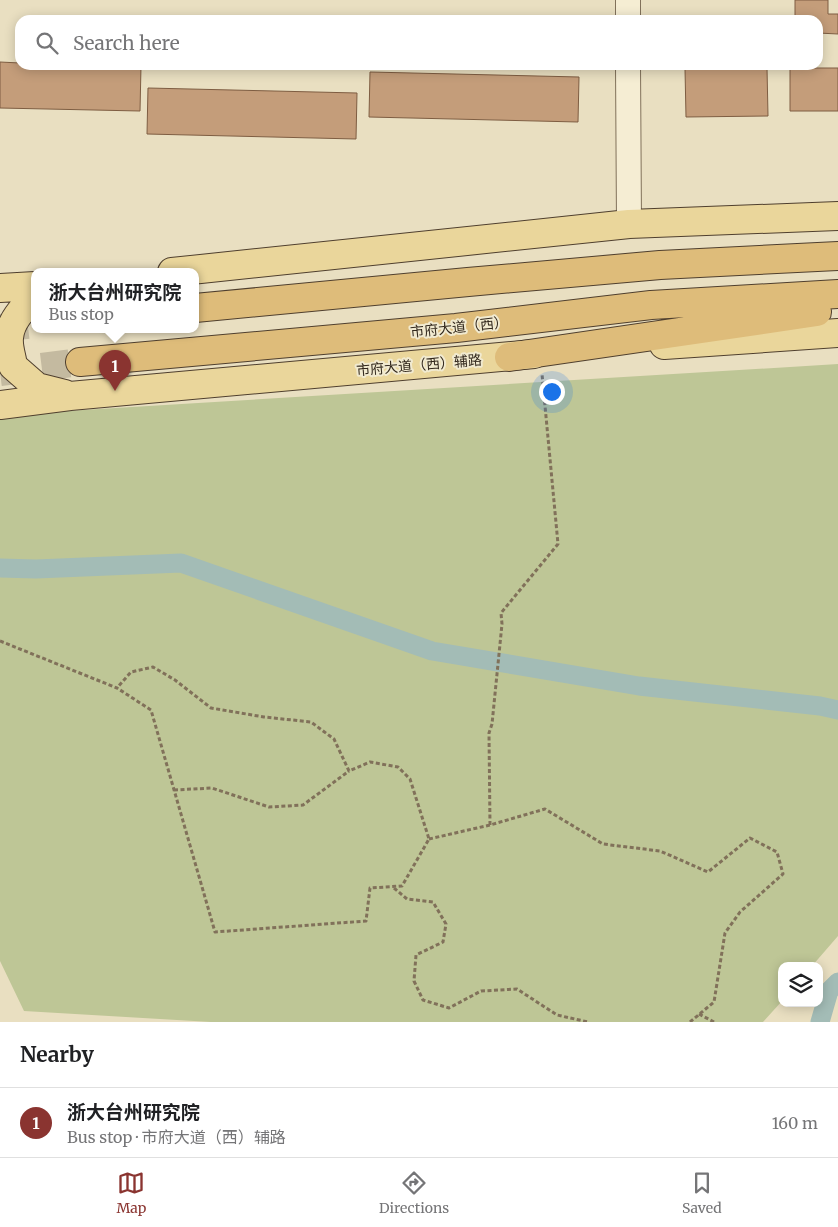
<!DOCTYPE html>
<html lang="en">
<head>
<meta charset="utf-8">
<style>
  :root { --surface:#fff; --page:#f6f6f6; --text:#202124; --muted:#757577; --line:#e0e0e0; --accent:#8a3430 }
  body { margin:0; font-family:Merriweather,"Noto Sans SC",serif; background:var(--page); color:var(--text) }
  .controls { position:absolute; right:15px; bottom:15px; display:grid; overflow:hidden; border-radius:10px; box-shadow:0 2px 12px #0003 }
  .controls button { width:45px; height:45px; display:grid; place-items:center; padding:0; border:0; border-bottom:1px solid var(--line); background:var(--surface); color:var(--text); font:25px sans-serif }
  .you { position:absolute; left:551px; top:391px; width:18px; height:18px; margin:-12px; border:4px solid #fff; border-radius:50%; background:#1a73e8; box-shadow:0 0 0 8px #1a73e833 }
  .badge { display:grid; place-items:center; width:32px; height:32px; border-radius:50%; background:var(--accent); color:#fff; font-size:16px; font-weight:700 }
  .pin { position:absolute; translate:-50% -41px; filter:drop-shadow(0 1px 2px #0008) }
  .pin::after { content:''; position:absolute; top:26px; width:18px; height:15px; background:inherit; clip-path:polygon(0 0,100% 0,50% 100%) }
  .popup { position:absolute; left:31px; top:268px; width:168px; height:65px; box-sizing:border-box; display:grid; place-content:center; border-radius:10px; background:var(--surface); filter:drop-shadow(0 1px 4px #0005); font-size:16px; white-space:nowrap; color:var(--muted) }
  .popup b { font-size:19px; color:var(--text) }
  .popup::after { content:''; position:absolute; left:50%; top:100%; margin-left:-10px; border:10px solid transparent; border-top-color:var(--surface) }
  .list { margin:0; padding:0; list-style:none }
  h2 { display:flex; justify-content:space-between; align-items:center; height:65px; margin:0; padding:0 20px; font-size:21px }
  h2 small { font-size:16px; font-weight:400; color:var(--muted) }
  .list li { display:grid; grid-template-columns:32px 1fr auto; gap:15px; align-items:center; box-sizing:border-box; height:70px; padding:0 20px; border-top:1px solid var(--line) }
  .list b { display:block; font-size:19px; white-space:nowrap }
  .list p { margin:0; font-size:16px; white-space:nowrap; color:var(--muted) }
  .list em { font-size:16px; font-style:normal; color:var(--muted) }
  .icon { flex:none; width:28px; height:28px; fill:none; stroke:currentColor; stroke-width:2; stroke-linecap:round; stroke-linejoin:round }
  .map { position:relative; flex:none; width:838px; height:1022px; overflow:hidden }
  .search { position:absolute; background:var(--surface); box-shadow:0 2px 12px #0003; left:15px; right:15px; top:15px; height:55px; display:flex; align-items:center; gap:12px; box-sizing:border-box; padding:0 18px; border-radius:15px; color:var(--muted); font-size:19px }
  .sheet { height:135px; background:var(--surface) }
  nav { display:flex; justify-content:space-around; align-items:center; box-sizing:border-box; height:70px; border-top:1px solid var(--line); background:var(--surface); font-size:14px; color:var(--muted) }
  nav a { display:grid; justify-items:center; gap:2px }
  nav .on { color:var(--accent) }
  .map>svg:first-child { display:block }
  .green { fill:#bec696 }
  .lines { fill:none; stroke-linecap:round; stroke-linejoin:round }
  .canal { stroke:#a3bcb6; stroke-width:19 }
  .building { fill:#c49d7a; stroke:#7e5d42 }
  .trunk-tunnel { stroke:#c4baa0; stroke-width:28; stroke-dasharray:28 14; stroke-linecap:butt }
  .tertiary-casing { stroke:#81715a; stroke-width:26 }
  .primary-casing { stroke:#4f3f2e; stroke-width:30 }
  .trunk-casing { stroke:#4f3f2e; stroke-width:30 }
  .path { stroke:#81715a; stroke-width:3; stroke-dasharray:4 2.5; stroke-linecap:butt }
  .tertiary { stroke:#f5edd3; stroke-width:24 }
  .primary { stroke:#ead69b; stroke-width:28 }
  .trunk { stroke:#debc7a; stroke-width:28 }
  .labels { text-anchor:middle; stroke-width:4; stroke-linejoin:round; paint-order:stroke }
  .street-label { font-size:14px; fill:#32281d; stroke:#f1ead0 }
</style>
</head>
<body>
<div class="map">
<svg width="838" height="1022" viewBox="0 0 838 1022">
  <rect width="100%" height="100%" fill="#e9dfc1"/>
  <path class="green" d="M 838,364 L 838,936 L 812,966 L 782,966 L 782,1001 L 763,1022 L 211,1022 L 24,1011 L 0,961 L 0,415 Z"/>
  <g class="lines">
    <path class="canal" d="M 0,568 L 36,569 L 181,563 L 432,651 L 639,686 L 820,706 L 838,710
      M 820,1022 L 829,991 L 838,982"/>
  </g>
  <path class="building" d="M 795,0 L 828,0 L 828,14 L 838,14 L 838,34 L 818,33 L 818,20 L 795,20 Z
    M 0,62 L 20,63 L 20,65 L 141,66 L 140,111 L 0,108 Z
    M 767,68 L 768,116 L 686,117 L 685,69 Z
    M 790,68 L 838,68 L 838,111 L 790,111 Z
    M 370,72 L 579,77 L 578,122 L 369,117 Z
    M 148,88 L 357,93 L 356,139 L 147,134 Z"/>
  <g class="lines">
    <path class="trunk-tunnel" d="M 0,328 L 35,324
      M 0,372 L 80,362"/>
    <g class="tertiary-casing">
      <path id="tertiary" d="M 628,0 L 628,20
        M 628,65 L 629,224"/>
    </g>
    <g class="primary-casing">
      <path id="primary" d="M 172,272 L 629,224 L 838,216
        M 0,288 L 35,286
        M 35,298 C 23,307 10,322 9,338 C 8,347 12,357 13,366 L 37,387 L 65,394
        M 664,345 L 838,333
        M 0,405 L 70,396 L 534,354"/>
    </g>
    <g class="trunk-casing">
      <path id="trunk" d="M 195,308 L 468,282 L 660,265 L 838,256
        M 509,357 L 817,312
        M 80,362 L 456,328 L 651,305 L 838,294"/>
    </g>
    <path class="path" d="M 0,641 L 117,688 L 151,710 L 215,932 L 366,921 L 370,888 L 402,886 L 429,839 L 410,779 L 398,767 L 370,762 L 349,771 L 334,739 L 311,722 L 264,717 L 211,708 L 175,680 L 153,667 L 131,672 L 117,688
      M 174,790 L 212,788 L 269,807 L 303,805 L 349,771
      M 490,825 L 489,733 L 492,724 L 502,624 L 501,613 L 558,544 L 542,374
      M 429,839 L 490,825 L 545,809 L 603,844 L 660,851 L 708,872 L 750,838 L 777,852 L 783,874 L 740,912 L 725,933 L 714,1002 L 690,1022
      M 394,888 L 407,899 L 433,902 L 446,924 L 443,942 L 416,955 L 414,981 L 423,1000 L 449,1008 L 481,991 L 517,989 L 557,1015 L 588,1022
      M 699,1014 L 714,1022"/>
    <use href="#tertiary" class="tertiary"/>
    <use href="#primary" class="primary"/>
    <use href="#trunk" class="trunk"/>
  </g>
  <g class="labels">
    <g class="street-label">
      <text transform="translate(459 327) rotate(-6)" y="5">市府大道（西）</text>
      <text transform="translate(419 365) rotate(-5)" y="5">市府大道（西）辅路</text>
    </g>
  </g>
</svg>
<div class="controls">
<button><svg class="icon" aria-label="layers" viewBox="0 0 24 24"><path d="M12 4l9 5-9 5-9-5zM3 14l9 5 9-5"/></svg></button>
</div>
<div class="you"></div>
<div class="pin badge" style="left:115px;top:391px">1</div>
<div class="popup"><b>浙大台州研究院</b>Bus stop</div>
<div class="search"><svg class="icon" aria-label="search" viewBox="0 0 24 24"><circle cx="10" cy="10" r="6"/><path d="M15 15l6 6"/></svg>Search here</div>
</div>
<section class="sheet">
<h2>Nearby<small></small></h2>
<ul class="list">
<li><span class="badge">1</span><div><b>浙大台州研究院</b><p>Bus stop · 市府大道（西）辅路</p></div><em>160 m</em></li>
</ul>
</section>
<nav>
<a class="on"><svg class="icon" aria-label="map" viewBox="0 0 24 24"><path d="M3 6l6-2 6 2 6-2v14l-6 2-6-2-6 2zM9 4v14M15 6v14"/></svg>Map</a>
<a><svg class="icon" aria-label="directions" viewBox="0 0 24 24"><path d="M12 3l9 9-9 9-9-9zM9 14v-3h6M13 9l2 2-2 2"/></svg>Directions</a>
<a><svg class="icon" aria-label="saved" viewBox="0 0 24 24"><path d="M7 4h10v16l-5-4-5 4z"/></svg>Saved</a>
</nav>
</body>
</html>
